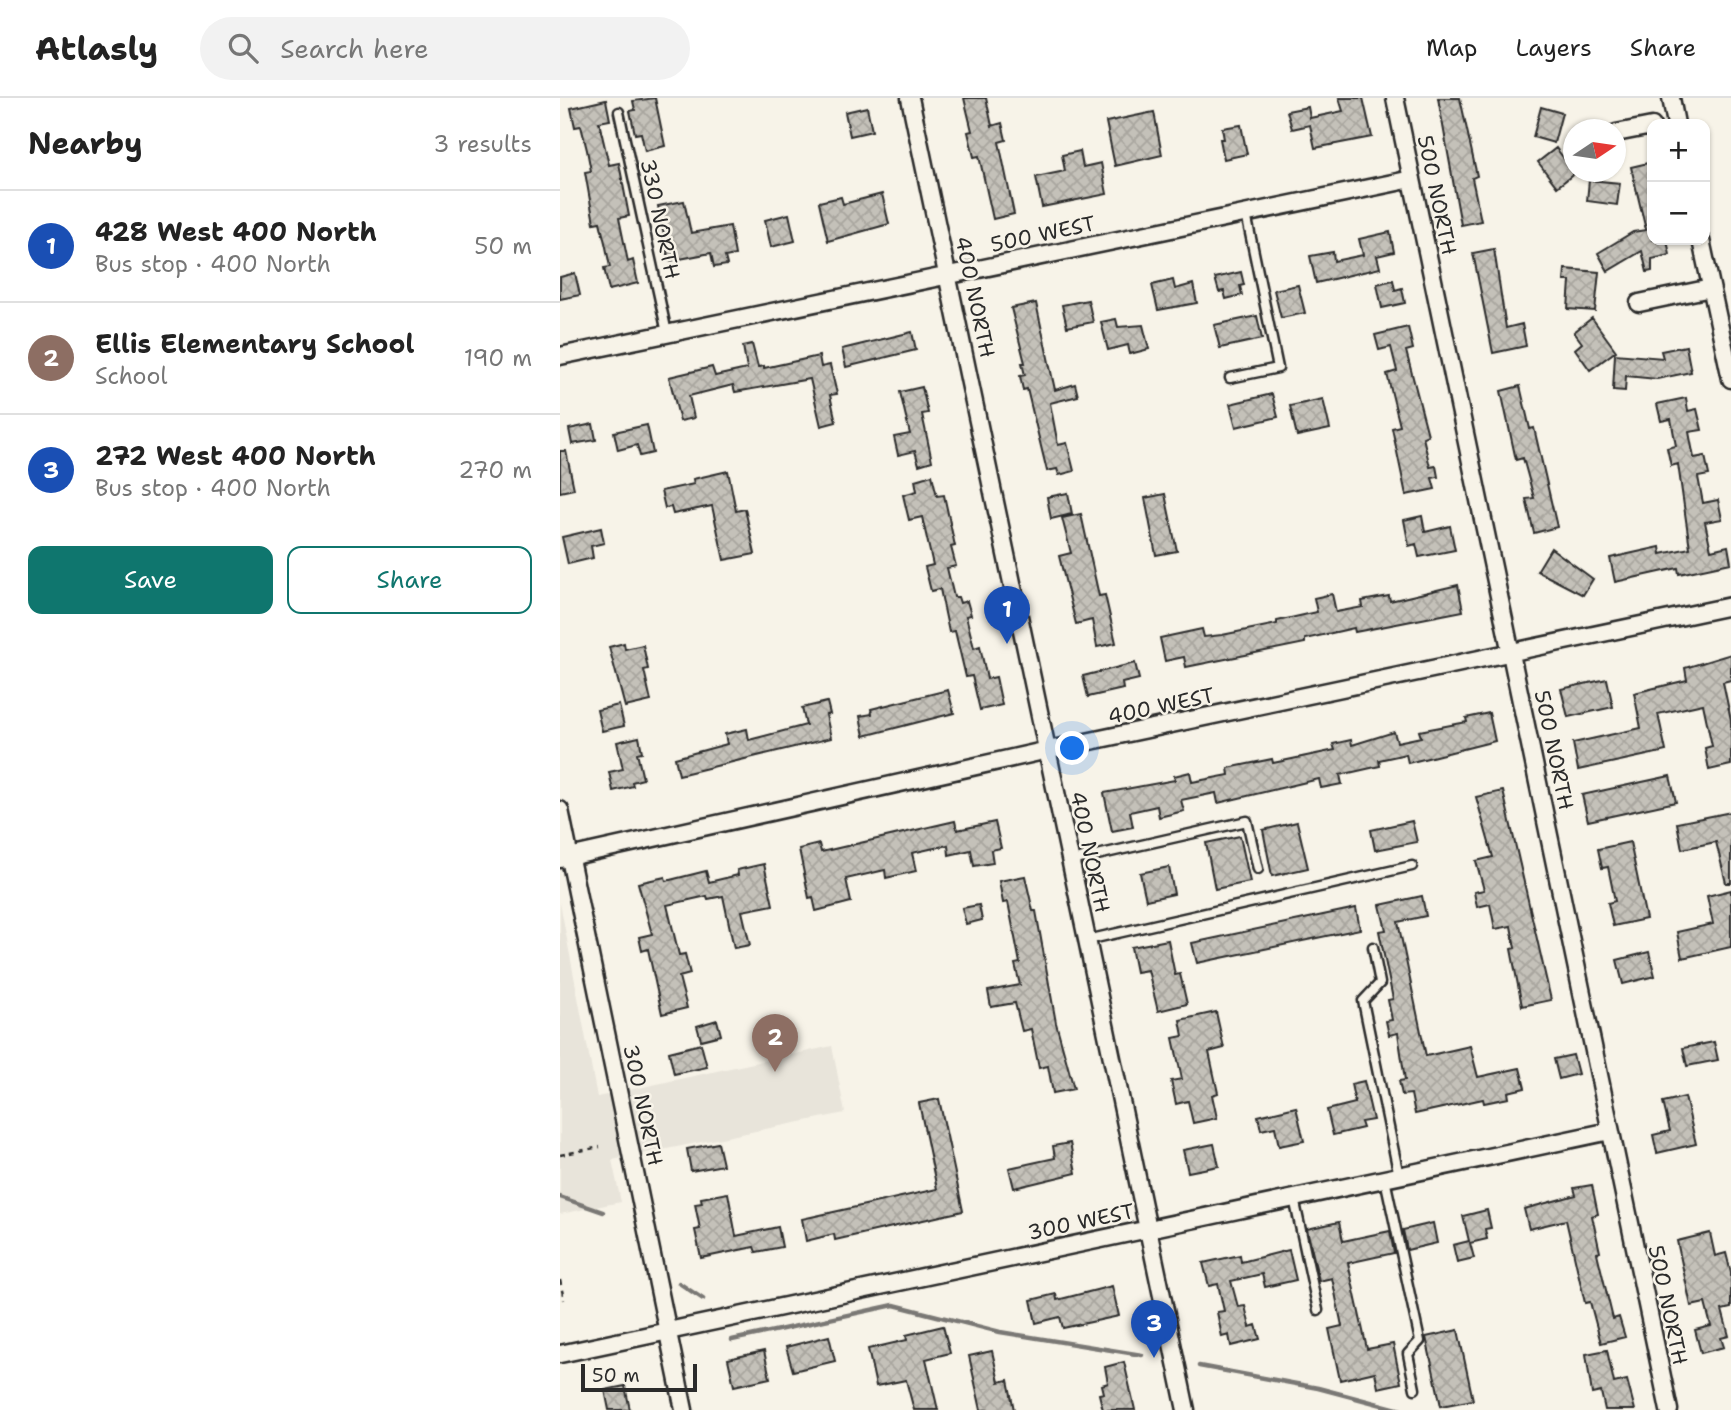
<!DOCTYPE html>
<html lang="en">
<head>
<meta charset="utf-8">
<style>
  :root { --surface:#fff; --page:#f2f2f2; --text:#222; --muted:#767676; --line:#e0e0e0; --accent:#0f766e }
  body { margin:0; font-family:"Shantell Sans",sans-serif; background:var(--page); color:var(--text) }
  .controls { position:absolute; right:21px; top:21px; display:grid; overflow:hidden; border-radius:14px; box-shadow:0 2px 5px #0004 }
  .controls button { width:63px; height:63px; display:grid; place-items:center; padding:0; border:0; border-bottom:2px solid var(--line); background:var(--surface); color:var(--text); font:35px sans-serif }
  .compass { position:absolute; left:1003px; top:21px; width:63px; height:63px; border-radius:50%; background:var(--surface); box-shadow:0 2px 5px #0004; rotate:77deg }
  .scale { position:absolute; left:21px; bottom:18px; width:116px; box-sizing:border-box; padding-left:7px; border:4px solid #2b2b2b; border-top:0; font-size:19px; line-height:24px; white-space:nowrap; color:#2b2b2b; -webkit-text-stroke:5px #f7f3e8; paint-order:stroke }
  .you { position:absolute; left:513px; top:651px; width:24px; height:24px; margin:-18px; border:5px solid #fff; border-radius:50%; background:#1a73e8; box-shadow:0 0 0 10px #1a73e833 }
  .badge { display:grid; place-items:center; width:46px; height:46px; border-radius:50%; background:var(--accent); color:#fff; font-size:23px; font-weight:700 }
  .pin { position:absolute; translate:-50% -58px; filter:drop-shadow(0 2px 4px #0008) }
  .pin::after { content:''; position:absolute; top:37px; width:24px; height:21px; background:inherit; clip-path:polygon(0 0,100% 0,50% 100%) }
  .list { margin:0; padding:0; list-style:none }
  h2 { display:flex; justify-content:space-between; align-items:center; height:91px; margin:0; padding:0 28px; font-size:30px }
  h2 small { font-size:23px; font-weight:400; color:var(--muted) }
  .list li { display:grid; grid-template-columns:46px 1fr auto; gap:21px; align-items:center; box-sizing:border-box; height:112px; padding:0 28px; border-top:2px solid var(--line) }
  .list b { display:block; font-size:26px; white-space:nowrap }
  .list p { margin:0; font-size:23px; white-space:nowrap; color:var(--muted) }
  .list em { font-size:23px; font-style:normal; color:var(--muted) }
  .actions { display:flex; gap:14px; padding:21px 28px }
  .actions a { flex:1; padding:16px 0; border:2px solid var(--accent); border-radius:14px; text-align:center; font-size:24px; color:var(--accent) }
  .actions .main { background:var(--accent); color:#fff }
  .icon { flex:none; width:38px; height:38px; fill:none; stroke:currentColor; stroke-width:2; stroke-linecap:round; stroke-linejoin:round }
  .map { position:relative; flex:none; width:1171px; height:1312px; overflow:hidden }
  header { display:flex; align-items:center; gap:42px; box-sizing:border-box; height:98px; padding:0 35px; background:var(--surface); border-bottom:2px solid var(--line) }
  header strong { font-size:33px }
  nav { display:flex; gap:38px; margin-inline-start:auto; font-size:24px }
  .search { width:490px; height:63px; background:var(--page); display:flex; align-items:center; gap:18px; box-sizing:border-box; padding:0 24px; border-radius:38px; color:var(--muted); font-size:26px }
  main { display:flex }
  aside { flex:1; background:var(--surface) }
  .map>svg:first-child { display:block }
  .built { fill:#e8e4da }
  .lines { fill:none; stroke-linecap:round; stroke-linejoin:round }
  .stream { stroke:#7a7874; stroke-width:4.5 }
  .building { fill:url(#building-cross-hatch); stroke:#2b2b2b; stroke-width:2 }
  .service-casing { stroke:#2b2b2b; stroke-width:13 }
  .minor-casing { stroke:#2b2b2b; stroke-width:21 }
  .path { stroke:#2b2b2b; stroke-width:2.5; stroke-dasharray:5 5; stroke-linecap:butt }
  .service { stroke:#f7f3e8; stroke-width:8 }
  .minor { stroke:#f7f3e8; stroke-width:16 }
  .labels { text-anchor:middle; stroke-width:5; stroke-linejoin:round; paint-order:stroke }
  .street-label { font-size:21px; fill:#2b2b2b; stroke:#f7f3e8 }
</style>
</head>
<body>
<header>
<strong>Atlasly</strong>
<div class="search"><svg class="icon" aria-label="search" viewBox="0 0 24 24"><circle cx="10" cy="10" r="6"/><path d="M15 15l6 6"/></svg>Search here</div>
<nav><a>Map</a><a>Layers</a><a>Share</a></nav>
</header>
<main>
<aside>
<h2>Nearby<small>3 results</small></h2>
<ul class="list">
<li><span class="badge" style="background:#1a4fb4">1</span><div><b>428 West 400 North</b><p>Bus stop · 400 North</p></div><em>50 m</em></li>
<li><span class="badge" style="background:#8d6e63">2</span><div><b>Ellis Elementary School</b><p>School</p></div><em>190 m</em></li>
<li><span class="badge" style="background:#1a4fb4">3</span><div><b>272 West 400 North</b><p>Bus stop · 400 North</p></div><em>270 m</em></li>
</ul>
<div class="actions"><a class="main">Save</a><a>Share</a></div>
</aside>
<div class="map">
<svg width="1171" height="1312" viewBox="0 0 1171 1312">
  <defs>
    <pattern id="building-cross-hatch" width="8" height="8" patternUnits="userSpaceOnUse" patternTransform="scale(1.75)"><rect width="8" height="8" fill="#c4c1b9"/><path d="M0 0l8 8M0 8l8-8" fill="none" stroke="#a9a69f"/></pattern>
  </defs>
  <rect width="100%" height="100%" fill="#f7f3e8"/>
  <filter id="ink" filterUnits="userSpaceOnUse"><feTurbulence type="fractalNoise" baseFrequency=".0143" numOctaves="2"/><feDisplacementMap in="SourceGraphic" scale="14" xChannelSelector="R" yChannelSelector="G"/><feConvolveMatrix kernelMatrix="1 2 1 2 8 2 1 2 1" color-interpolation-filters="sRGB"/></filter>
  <g filter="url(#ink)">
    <path class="built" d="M 0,805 L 37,999 L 272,948 L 285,1015 L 52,1062 L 61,1104 L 0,1116 Z"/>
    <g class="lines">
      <path class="stream" d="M 0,1099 L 43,1114
        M 119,1185 L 143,1201
        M 172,1242 L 334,1207 L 440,1234 L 582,1257
        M 639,1268 L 758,1290 L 841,1312"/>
    </g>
    <path class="building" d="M 95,0 L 105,48 L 85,53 L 81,35 L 75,36 L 70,13 L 75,12 L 73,3 Z
      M 404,0 L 426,0 L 432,28 L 442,25 L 446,42 L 439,44 L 454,116 L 433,121 L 419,58 L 414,59 L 408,34 L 412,33 Z
      M 779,0 L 803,0 L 812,39 L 755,50 L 750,27 L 732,31 L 727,13 L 748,9 L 750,20 L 783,13 Z
      M 878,0 L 900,0 L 917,78 L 912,80 L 921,123 L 901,127 Z
      M 46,2 L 50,22 L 39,24 L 49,67 L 59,65 L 69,118 L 59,120 L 68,164 L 73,162 L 78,185 L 49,192 L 44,170 L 50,169 L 46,149 L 40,124 L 34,125 L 25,74 L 31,73 L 27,52 L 21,28 L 15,29 L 11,10 Z
      M 307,9 L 312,33 L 290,38 L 285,14 Z
      M 981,9 L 1002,15 L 994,45 L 973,39 Z
      M 594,14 L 602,57 L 555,68 L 546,24 Z
      M 681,27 L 687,56 L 664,61 L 660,41 L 664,41 L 662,30 Z
      M 996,50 L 1015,75 L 997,89 L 978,64 Z
      M 520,53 L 523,69 L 541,65 L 547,96 L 482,109 L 476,79 L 505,73 L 502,57 Z
      M 1092,64 L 1092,142 L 1107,142 L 1110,157 L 1092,161 L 1092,173 L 1087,174 L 1082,153 L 1048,173 L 1038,155 L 1073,134 L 1086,132 L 1071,69 Z
      M 1029,82 L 1060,85 L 1057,107 L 1027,103 Z
      M 322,96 L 329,126 L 268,143 L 259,104 L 281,99 L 283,106 Z
      M 124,103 L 131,135 L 170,128 L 175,157 L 165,159 L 167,167 L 154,169 L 151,155 L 109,163 L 98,108 Z
      M 229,116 L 235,143 L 211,149 L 205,122 Z
      M 830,134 L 834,154 L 817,158 L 820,170 L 756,185 L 750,158 L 773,154 L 774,163 L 803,157 L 799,141 Z
      M 934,151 L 946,230 L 962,226 L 966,248 L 933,255 L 913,155 Z
      M 1005,171 L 1039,174 L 1035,213 L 1008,211 L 1010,183 L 1004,183 Z
      M 681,174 L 684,187 L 680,188 L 682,197 L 666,201 L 664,193 L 659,194 L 655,180 Z
      M 15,175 L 20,197 L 0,201 L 0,179 Z
      M 613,182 L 615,191 L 633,186 L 637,205 L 598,212 L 592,187 Z
      M 833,182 L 835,192 L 842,190 L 845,205 L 822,210 L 817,186 Z
      M 738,187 L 745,215 L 721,220 L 714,192 Z
      M 528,202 L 533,224 L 507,229 L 502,207 Z
      M 476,205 L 495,292 L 515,286 L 518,298 L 490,305 L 498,347 L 507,345 L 514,373 L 499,377 L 497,371 L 487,373 L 467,291 L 463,292 L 460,278 L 465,277 L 462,265 L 465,265 L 451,210 Z
      M 697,218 L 702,241 L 660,250 L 654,227 Z
      M 1032,220 L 1056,253 L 1030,272 L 1015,251 L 1022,245 L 1014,234 Z
      M 556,221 L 558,229 L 583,227 L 589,251 L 570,256 L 568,247 L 548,252 L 541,224 Z
      M 848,229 L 853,251 L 846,253 L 868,337 L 863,339 L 870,369 L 876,368 L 878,379 L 872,380 L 875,391 L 846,397 L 832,330 L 840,328 L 827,276 L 837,273 L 831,249 L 819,252 L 815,237 Z
      M 352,234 L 356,252 L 286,269 L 282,251 Z
      M 192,246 L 198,269 L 204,268 L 204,270 L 259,258 L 261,269 L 270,267 L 277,296 L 270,297 L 276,324 L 261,328 L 250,281 L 175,294 L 173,287 L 129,298 L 134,320 L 120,323 L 109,279 L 152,269 L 155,278 L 187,271 L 183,248 Z
      M 1126,248 L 1131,274 L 1097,281 L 1066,278 L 1065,293 L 1053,292 L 1055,256 L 1103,260 L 1101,253 Z
      M 960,288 L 970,331 L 974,330 L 997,429 L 974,435 L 966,401 L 974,400 L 963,360 L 956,362 L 941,293 Z
      M 362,289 L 368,315 L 362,316 L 372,363 L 359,367 L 355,353 L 338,357 L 334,339 L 350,336 L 340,294 Z
      M 712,296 L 718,319 L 676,329 L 670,306 Z
      M 1126,300 L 1128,313 L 1137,311 L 1142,332 L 1129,334 L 1134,360 L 1145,358 L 1149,377 L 1138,379 L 1143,405 L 1158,402 L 1162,421 L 1145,424 L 1151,452 L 1168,448 L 1171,465 L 1119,476 L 1118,470 L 1055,484 L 1050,460 L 1100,449 L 1101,456 L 1130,450 L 1118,366 L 1111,368 L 1107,350 L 1116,348 L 1111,321 L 1101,323 L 1097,306 Z
      M 763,301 L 770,331 L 737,338 L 730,308 Z
      M 33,326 L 36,342 L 12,346 L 9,331 Z
      M 87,327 L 93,355 L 80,358 L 77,347 L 58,352 L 54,334 Z
      M 0,353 L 6,353 L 14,391 L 0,394 Z
      M 168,373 L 176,413 L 185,411 L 195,456 L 164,462 L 152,408 L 113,416 L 111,409 L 105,410 L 101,393 L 134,386 L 133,381 Z
      M 372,377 L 377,398 L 384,397 L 395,448 L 391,449 L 396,468 L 387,470 L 394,499 L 398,499 L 400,505 L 407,503 L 411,517 L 406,518 L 414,550 L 420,548 L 427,581 L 436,579 L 442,607 L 420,612 L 412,578 L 406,579 L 395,533 L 389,534 L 380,491 L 371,493 L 365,469 L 373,467 L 362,419 L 349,422 L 343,397 L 357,393 L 355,382 Z
      M 508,395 L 512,416 L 491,421 L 487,399 Z
      M 605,396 L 617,453 L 596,457 L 585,400 Z
      M 521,416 L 539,498 L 545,497 L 556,545 L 537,549 L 532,522 L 516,526 L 499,458 L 511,455 L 502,420 Z
      M 862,418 L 865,434 L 890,428 L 895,452 L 859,459 L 856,446 L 849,448 L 844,422 Z
      M 41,430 L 44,445 L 31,448 L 33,460 L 8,466 L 2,439 Z
      M 991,450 L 1033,481 L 1023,497 L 977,473 Z
      M 898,487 L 903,513 L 795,534 L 794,530 L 745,541 L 745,545 L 626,569 L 624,559 L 605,563 L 600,540 L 642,531 L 644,539 L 662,537 L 717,526 L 717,523 L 757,514 L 754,500 L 772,496 L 776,514 L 803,509 L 802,503 L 829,498 L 830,503 Z
      M 64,545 L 65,551 L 83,547 L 88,571 L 84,572 L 91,603 L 65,609 L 49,549 Z
      M 1171,556 L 1171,582 L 1163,584 L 1171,622 L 1171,667 L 1149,672 L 1145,650 L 1152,648 L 1143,606 L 1098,616 L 1106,653 L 1018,672 L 1013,645 L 1081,630 L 1074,595 L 1127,582 L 1125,570 Z
      M 575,565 L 579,581 L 562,585 L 563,591 L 528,599 L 523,578 Z
      M 1047,581 L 1053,609 L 1008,619 L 1001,591 Z
      M 388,592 L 394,615 L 304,638 L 300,618 L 312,616 L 311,611 Z
      M 267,604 L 270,616 L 266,617 L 271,640 L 119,677 L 115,660 L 167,646 L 165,636 L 187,631 L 189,642 L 246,627 L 242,610 Z
      M 59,607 L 64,628 L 42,633 L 37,612 Z
      M 929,615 L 935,643 L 848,665 L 846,656 L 819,662 L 820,668 L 780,677 L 782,686 L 761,690 L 759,681 L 658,705 L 656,695 L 621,702 L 624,713 L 599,719 L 597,708 L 570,714 L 573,729 L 552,733 L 544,695 L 615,682 L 614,678 L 630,674 L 632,684 L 669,677 L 668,670 L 712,661 L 713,665 L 775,652 L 773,646 L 791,642 L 792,647 L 834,634 L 837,644 L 861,639 L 859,633 L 907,624 L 906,620 Z
      M 79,639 L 82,654 L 77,655 L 83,681 L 72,684 L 73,688 L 53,693 L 49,674 L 63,671 L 57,644 Z
      M 1110,678 L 1116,704 L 1028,723 L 1022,697 Z
      M 943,693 L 991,902 L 962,908 L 951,851 L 955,850 L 951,828 L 935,831 L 930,806 L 917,809 L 914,794 L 924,792 L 916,763 L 933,759 L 916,699 Z
      M 1171,714 L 1171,785 L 1166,785 L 1156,744 L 1122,751 L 1117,725 Z
      M 395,723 L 397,732 L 435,724 L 441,750 L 431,752 L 433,765 L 414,768 L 411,752 L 389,757 L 388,747 L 352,755 L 356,773 L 326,780 L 325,772 L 286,781 L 291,804 L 256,813 L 253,799 L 249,800 L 239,751 L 259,746 L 261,754 Z
      M 852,723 L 857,744 L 815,752 L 811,732 Z
      M 737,724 L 748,770 L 712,778 L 703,732 Z
      M 680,738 L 690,784 L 655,791 L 646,745 Z
      M 1070,744 L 1086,821 L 1053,828 L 1048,805 L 1055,803 L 1048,769 L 1042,770 L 1038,751 Z
      M 204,766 L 213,807 L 182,813 L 190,847 L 174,850 L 163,798 L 148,801 L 147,798 L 107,807 L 119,857 L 125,856 L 130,876 L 119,879 L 127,910 L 102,916 L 88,851 L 82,853 L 79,839 L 92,836 L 78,785 L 105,779 L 106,783 L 146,773 L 149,784 L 178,777 L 177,772 Z
      M 609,769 L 614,796 L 586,802 L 580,775 Z
      M 465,778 L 473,813 L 476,813 L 496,925 L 514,991 L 493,995 L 488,968 L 479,970 L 471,931 L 462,933 L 455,905 L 431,909 L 428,893 L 460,887 L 455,866 L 460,865 L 448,804 L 443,805 L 439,783 Z
      M 1171,792 L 1171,849 L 1122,860 L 1117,834 L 1153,826 L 1147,798 Z
      M 862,798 L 866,818 L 838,824 L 866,958 L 910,948 L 918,979 L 960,970 L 965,990 L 948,994 L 949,1000 L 924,1005 L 923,1001 L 855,1016 L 851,996 L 842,997 L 839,983 L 845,982 L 838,935 L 829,937 L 826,923 L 832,922 L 828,902 L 833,901 L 819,833 L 826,832 L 820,807 Z
      M 419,807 L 422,822 L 406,826 L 402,810 Z
      M 796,810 L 800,831 L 637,865 L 632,845 Z
      M 608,842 L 615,877 L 620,876 L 627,906 L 598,913 L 588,872 L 576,874 L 571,849 Z
      M 1089,854 L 1095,878 L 1063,886 L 1057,862 Z
      M 656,914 L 664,950 L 649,954 L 658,995 L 652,997 L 657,1020 L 633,1025 L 628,1003 L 616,1006 L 611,983 L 622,981 L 613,940 L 623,938 L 620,922 Z
      M 157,922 L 161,937 L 141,942 L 137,928 Z
      M 1154,944 L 1158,962 L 1127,968 L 1123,950 Z
      M 141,946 L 147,969 L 114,976 L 109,954 Z
      M 1013,957 L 1018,976 L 999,981 L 994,961 Z
      M 804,983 L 813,1022 L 801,1024 L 803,1030 L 773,1037 L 767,1012 L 795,1005 L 791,986 Z
      M 1125,999 L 1136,1046 L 1097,1055 L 1093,1037 L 1110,1033 L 1103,1004 Z
      M 379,1001 L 403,1113 L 275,1142 L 274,1136 L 246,1143 L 242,1121 L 377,1091 L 359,1005 Z
      M 736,1009 L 744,1043 L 719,1048 L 715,1029 L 701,1032 L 698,1018 Z
      M 158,1045 L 163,1067 L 131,1073 L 127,1051 Z
      M 510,1045 L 516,1075 L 454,1090 L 449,1070 L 495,1060 L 493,1048 Z
      M 654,1046 L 659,1068 L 628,1074 L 623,1052 Z
      M 1032,1087 L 1038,1116 L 1032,1118 L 1040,1154 L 1037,1155 L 1053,1221 L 1059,1219 L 1065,1239 L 1041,1245 L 1030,1204 L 1025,1205 L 1006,1122 L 969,1131 L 964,1111 L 1016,1097 L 1014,1090 Z
      M 168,1095 L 176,1138 L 218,1129 L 222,1149 L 196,1154 L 194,1149 L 141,1160 L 135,1132 L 140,1131 L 135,1106 L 142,1105 L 141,1100 Z
      M 927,1112 L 931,1130 L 925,1131 L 927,1141 L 910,1145 L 914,1160 L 897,1164 L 893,1147 L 909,1143 L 903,1118 Z
      M 779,1124 L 783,1143 L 830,1133 L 834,1155 L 788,1165 L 807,1251 L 833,1246 L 841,1285 L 818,1290 L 815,1274 L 780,1282 L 769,1231 L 782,1228 L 772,1180 L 759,1183 L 747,1131 Z
      M 873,1125 L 877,1145 L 847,1152 L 843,1132 Z
      M 1150,1135 L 1155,1158 L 1166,1155 L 1171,1175 L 1171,1210 L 1162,1212 L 1169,1238 L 1161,1240 L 1164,1249 L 1141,1255 L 1135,1232 L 1151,1228 L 1145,1205 L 1131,1208 L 1117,1143 Z
      M 729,1152 L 736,1182 L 705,1189 L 702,1176 L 671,1183 L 678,1209 L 685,1208 L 690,1229 L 696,1227 L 700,1241 L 671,1248 L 669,1237 L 662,1239 L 657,1214 L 664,1213 L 658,1186 L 649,1188 L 643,1165 L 680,1157 L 681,1164 Z
      M 552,1188 L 559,1218 L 503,1230 L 500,1219 L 476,1225 L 471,1202 L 496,1196 L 497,1202 Z
      M 383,1228 L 390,1255 L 366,1261 L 378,1312 L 354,1312 L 346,1282 L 316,1288 L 308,1251 L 347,1242 L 346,1237 Z
      M 898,1232 L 913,1302 L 881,1308 L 866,1239 Z
      M 269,1238 L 275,1263 L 233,1273 L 226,1249 Z
      M 1047,1252 L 1054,1285 L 1067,1282 L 1075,1312 L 1045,1312 L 1041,1294 L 1032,1296 L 1026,1256 Z
      M 204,1253 L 210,1280 L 174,1288 L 168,1261 Z
      M 432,1253 L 439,1284 L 448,1282 L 454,1312 L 421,1312 L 409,1258 Z
      M 564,1264 L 575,1312 L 543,1312 L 539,1296 L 544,1295 L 542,1287 L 548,1285 L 545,1269 Z
      M 65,1288 L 70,1312 L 49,1312 L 45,1292 Z"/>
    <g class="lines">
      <g class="service-casing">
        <path id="service" d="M 59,14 L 107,235
          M 670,280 L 718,270 L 686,116
          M 511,763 L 687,723 L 698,771
          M 527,842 L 852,768
          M 813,849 L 820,885 L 803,903 L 839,1078
          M 825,1081 L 860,1243 L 848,1256 L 855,1291
          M 734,1100 L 758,1212"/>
      </g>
      <g class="minor-casing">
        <path id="minor" d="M 350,0 L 626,1312
          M 835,0 L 1109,1312
          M 1111,0 L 1116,26
          M 1056,35 L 1092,28
          M 1141,142 L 1171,281
          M 1079,205 L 1151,190
          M 0,258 L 852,81
          M 0,712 L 124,1312
          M 0,761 L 488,652 L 1171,508
          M 0,1256 L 1050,1033"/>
      </g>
      <path class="path" d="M 0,1057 L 40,1049
        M 0,1182 L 4,1202"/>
      <use href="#service" class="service"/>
      <use href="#minor" class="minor"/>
    </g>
  </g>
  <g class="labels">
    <g class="street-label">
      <text transform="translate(877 97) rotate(78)" y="7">500 NORTH</text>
      <text transform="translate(100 121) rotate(78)" y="7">330 NORTH</text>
      <text transform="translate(483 136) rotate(-12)" y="7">500 WEST</text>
      <text transform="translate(415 199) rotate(78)" y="7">400 NORTH</text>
      <text transform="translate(601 608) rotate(-12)" y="7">400 WEST</text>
      <text transform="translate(994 652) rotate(78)" y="7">500 NORTH</text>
      <text transform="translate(530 754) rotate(78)" y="7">400 NORTH</text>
      <text transform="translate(83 1007) rotate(78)" y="7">300 NORTH</text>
      <text transform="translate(521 1124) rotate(-12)" y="7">300 WEST</text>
      <text transform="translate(1108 1207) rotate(78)" y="7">500 NORTH</text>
    </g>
  </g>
</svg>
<div class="controls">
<button>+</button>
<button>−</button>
</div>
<svg class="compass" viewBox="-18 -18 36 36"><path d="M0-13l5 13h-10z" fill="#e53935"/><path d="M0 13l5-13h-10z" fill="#767676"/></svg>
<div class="scale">50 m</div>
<div class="you"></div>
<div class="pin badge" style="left:447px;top:546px;background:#1a4fb4">1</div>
<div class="pin badge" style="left:215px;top:974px;background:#8d6e63">2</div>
<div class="pin badge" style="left:594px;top:1260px;background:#1a4fb4">3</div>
</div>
</main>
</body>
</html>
